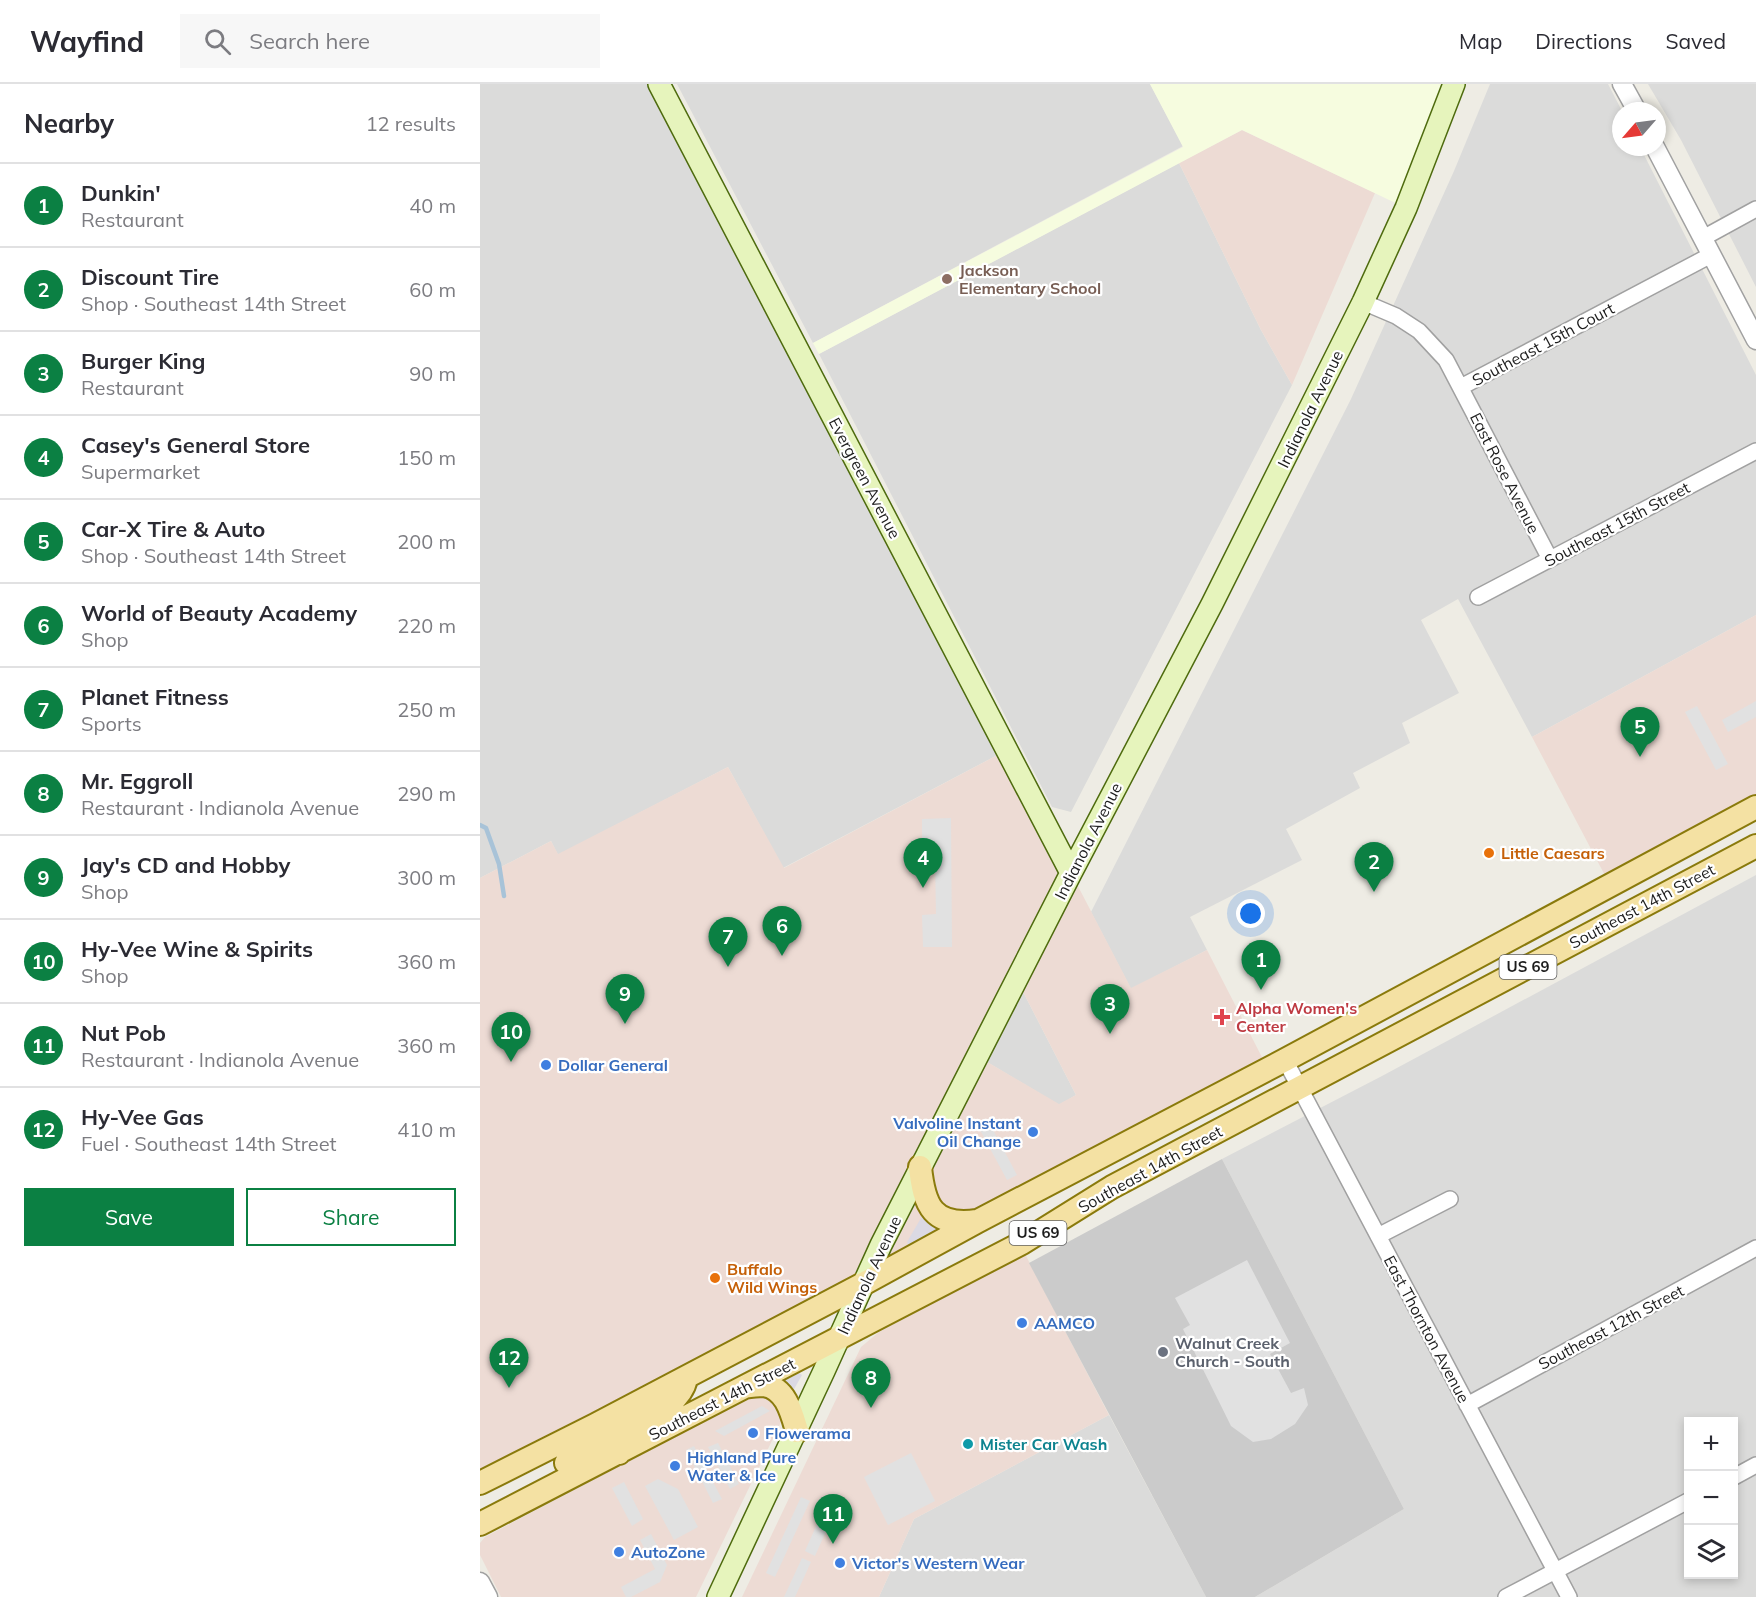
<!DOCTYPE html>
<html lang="en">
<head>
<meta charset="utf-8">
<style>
  :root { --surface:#fff; --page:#f7f7f7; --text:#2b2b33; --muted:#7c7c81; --line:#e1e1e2; --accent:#0b8043 }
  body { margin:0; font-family:Mulish,sans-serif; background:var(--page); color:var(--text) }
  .controls { position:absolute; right:18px; bottom:18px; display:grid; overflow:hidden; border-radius:0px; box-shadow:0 3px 9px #0003 }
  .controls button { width:54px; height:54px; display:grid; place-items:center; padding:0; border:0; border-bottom:2px solid var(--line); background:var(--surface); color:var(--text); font:30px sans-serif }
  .compass { position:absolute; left:1132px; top:18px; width:54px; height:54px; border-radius:50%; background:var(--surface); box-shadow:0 3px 9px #0003; rotate:242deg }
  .you { position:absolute; left:771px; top:830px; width:21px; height:21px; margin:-15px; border:4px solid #fff; border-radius:50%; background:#1a73e8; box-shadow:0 0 0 9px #1a73e833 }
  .badge { display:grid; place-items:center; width:39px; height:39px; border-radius:50%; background:var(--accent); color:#fff; font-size:20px; font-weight:700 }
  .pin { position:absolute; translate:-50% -50px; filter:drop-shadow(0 2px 3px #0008) }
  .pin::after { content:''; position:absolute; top:32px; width:21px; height:18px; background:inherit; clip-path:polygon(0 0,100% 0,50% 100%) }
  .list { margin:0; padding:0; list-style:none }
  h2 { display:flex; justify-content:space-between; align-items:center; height:78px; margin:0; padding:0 24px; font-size:26px }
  h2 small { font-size:20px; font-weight:400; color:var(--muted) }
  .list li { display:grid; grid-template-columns:39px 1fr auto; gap:18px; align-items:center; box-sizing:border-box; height:84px; padding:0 24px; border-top:2px solid var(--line) }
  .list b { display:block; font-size:22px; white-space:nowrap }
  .list p { margin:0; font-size:20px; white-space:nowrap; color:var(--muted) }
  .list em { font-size:20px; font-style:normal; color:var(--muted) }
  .actions { display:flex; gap:12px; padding:18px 24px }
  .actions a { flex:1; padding:14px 0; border:2px solid var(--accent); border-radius:0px; text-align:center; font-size:21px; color:var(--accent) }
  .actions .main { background:var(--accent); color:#fff }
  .icon { flex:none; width:33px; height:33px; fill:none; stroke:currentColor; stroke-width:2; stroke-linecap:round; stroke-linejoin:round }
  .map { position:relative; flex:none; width:1276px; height:1513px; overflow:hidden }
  header { display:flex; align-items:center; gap:36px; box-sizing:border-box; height:84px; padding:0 30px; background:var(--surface); border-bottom:2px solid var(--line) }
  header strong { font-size:28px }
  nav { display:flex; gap:33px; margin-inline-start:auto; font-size:21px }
  .search { width:420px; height:54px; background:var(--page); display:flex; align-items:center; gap:15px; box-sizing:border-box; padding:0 21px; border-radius:0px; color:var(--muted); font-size:22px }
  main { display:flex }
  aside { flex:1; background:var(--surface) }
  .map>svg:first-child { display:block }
  .residential { fill:#dbdbda; fill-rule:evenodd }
  .commercial { fill:#eddbd4; fill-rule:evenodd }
  .education { fill:#f6fcdf }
  .religious { fill:#cbcbcb }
  .parking { fill:#e1e1e1 }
  .plaza { fill:#dbd9e3 }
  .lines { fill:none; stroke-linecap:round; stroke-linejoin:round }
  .stream { stroke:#a8c3d8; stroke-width:4.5 }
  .minor-casing { stroke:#a1a1a1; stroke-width:18 }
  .tertiary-casing { stroke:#a1a1a1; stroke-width:21 }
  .secondary-casing { stroke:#4e6b0e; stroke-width:24 }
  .primary-casing { stroke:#8a7a0c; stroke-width:26 }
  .minor { stroke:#fff; stroke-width:15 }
  .tertiary { stroke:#fff; stroke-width:18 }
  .secondary { stroke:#e6f4bc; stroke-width:21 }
  .primary { stroke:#f4e1a3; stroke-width:22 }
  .education-dot { fill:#8d6e63; stroke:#fff; stroke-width:2 }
  .food-dot { fill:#e8710a; stroke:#fff; stroke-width:2 }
  .health-dot { fill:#e0444e; stroke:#fff; stroke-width:2 }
  .shop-dot { fill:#3f7fe0; stroke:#fff; stroke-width:2 }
  .worship-dot { fill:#6b7280; stroke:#fff; stroke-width:2 }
  .culture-dot { fill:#0f9aa8; stroke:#fff; stroke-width:2 }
  .labels { text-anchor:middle; stroke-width:4.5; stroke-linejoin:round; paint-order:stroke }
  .shield { fill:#fff; stroke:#616161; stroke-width:1.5 }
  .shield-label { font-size:15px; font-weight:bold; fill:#1d1d1d }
  .education-label { font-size:16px; font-weight:bold; fill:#785e54; stroke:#fff; text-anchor:start }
  .street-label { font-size:16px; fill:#1d1d1d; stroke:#fff }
  .food-label { font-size:16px; font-weight:bold; fill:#c56008; stroke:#fff; text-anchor:start }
  .health-label { font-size:16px; font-weight:bold; fill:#be3a42; stroke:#fff; text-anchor:start }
  .shop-label { font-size:16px; font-weight:bold; fill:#366cbe; stroke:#fff; text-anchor:start }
  .worship-label { font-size:16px; font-weight:bold; fill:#5b616d; stroke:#fff; text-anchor:start }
  .culture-label { font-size:16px; font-weight:bold; fill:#0d838f; stroke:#fff; text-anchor:start }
</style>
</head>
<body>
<header>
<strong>Wayfind</strong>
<div class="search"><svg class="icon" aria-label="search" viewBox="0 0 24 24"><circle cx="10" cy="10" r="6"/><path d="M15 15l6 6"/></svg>Search here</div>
<nav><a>Map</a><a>Directions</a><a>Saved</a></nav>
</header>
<main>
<aside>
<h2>Nearby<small>12 results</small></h2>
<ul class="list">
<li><span class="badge">1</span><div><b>Dunkin'</b><p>Restaurant</p></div><em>40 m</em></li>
<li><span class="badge">2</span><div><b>Discount Tire</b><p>Shop · Southeast 14th Street</p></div><em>60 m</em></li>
<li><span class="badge">3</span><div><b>Burger King</b><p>Restaurant</p></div><em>90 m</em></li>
<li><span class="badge">4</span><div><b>Casey's General Store</b><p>Supermarket</p></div><em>150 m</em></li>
<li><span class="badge">5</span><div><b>Car-X Tire &amp; Auto</b><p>Shop · Southeast 14th Street</p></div><em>200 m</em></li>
<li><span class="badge">6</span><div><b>World of Beauty Academy</b><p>Shop</p></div><em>220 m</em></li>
<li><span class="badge">7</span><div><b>Planet Fitness</b><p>Sports</p></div><em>250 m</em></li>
<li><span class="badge">8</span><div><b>Mr. Eggroll</b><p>Restaurant · Indianola Avenue</p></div><em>290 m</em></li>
<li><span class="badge">9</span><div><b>Jay's CD and Hobby</b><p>Shop</p></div><em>300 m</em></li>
<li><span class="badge">10</span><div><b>Hy-Vee Wine &amp; Spirits</b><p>Shop</p></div><em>360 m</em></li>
<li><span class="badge">11</span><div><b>Nut Pob</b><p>Restaurant · Indianola Avenue</p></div><em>360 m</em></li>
<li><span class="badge">12</span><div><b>Hy-Vee Gas</b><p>Fuel · Southeast 14th Street</p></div><em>410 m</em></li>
</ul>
<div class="actions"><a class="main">Save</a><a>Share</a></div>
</aside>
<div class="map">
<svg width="1276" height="1513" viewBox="0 0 1276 1513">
  <rect width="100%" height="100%" fill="#eeece4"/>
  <path class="residential" d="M 0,0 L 179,0 L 527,666 L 303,784 L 248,683 L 78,771 L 71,757 L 0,794 Z
    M 197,0 L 670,0 L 703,62 L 333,259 Z
    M 1010,0 L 1128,0 L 1142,27 L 1141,63 L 1160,63 L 1276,291 L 1276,531 L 1052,653 L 978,515 L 941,536 L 979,609 L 922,639 L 930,659 L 873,689 L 880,704 L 806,745 L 822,776 L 710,833 L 727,866 L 651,905 L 611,828 L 871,315 L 974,87 Z
    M 1168,0 L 1276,0 L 1276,203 L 1201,56 Z
    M 699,79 L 781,246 L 812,301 L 591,728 L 572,723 L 339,270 Z
    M 1276,791 L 1276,1513 L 775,1513 L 924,1425 L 742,1075 L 902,992 ZM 1208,1338 L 1254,1338 L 1254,1490 L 1208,1490 Z
    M 537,896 L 596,1011 L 579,1021 L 497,972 Z
    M 629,1331 L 726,1513 L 399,1513 L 434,1435 Z"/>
  <path class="commercial" d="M 762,46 L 895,109 L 812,301 L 781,246 L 699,79 Z
    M 1276,531 L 1276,723 L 1130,801 L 1052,653 Z
    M 527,666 L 651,904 L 727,866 L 788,985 L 0,1399 L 0,794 L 71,757 L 78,770 L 248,683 L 304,784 ZM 537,896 L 596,1011 L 579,1020 L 497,972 Z
    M 545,1170 L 629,1331 L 434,1435 L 399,1513 L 262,1513 L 381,1263 L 399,1248 Z
    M 280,1311 L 293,1313 L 302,1336 L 216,1513 L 21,1513 L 0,1471 L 0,1459 L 5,1453 L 272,1312 Z"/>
  <path class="education" d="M 670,0 L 974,0 L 926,124 L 762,46 L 339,270 L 333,259 L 703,63 Z"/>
  <path class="religious" d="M 742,1075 L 924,1425 L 775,1513 L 726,1513 L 549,1179 Z"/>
  <path class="parking" d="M 1276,617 L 1276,633 L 1248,648 L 1242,636 Z
    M 1217,622 L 1248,680 L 1236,686 L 1205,628 Z
    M 471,734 L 472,863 L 443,863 L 442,831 L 456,830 L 455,777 L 442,777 L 442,735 Z
    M 510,1040 L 537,1091 L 527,1096 L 500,1046 Z
    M 767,1176 L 810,1259 L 790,1270 L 811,1309 L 824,1304 L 828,1321 L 815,1340 L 791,1355 L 773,1358 L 751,1342 L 703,1245 L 710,1241 L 695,1214 Z
    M 282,1322 L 290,1327 L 244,1352 L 235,1347 Z
    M 238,1359 L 259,1400 L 250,1405 L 228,1363 Z
    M 214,1362 L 242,1415 L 233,1419 L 206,1366 Z
    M 431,1369 L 455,1417 L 408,1441 L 384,1393 Z
    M 178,1395 L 198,1405 L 218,1443 L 194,1456 L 165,1402 Z
    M 144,1398 L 163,1435 L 152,1442 L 132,1404 Z
    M 350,1411 L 360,1416 L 335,1472 L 325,1467 Z
    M 321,1413 L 330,1417 L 295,1493 L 286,1489 Z
    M 171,1450 L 187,1481 L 180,1498 L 151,1513 L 146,1513 L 141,1503 L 175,1485 L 160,1456 Z
    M 322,1474 L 331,1478 L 315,1513 L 304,1513 Z"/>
  <path class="plaza" d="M 444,1129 L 461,1144 L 429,1162 L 427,1158 Z
    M 319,1289 L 322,1291 L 313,1307 L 304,1297 Z"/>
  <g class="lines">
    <path class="stream" d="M 0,741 L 6,744 L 19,780 L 24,812"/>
    <g class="minor-casing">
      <path id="minor" d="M 1223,154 L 1276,125
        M 883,218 L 916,232 L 939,247 L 966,276 L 1070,475
        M 981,303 L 1231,171
        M 998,513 L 1276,367
        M 805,976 L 1089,1513
        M 898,1152 L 970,1115
        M 987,1321 L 1276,1164
        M 1254,1393 L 1276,1381
        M 1026,1513 L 1208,1417"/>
    </g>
    <g class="tertiary-casing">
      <path id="tertiary" d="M 1142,0 L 1157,27
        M 1175,63 L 1276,256
        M 0,1498 L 8,1513"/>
    </g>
    <g class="secondary-casing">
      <path id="secondary" d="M 179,0 L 591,789
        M 238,1513 L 344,1287 L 401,1161 L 591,789 L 732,520 L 883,218 L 926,124 L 974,0"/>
    </g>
    <g class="primary-casing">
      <path id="primary" d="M 440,1083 C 444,1122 453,1143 497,1137
        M 264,1303 C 270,1302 278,1301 284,1301 C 306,1304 312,1330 317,1347
        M 139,1369 L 135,1357 L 137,1351 L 144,1346 C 166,1333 200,1322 206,1295
        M 86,1379 C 109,1367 118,1363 125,1336
        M 0,1399 L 115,1341 L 383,1200 L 498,1137 L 805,976 L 1276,723
        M 0,1440 L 542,1159 L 632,1103 L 1276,762"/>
    </g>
    <use href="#minor" class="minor"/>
    <use href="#tertiary" class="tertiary"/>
    <use href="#secondary" class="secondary"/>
    <use href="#primary" class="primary"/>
  </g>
  <circle class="education-dot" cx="467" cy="195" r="6"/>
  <g class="food-dot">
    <circle cx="1009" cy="769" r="6"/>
    <circle cx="235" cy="1194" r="6"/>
  </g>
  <path class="health-dot" d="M739 924h6v6h6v6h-6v6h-6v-6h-6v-6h6z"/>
  <g class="shop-dot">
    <circle cx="66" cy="981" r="6"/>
    <circle cx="553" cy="1048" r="6"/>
    <circle cx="542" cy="1239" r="6"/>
    <circle cx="273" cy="1349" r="6"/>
    <circle cx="195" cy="1382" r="6"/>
    <circle cx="139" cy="1468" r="6"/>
    <circle cx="360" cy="1479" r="6"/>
  </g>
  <circle class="worship-dot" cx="683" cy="1268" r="6"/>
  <circle class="culture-dot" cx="488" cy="1360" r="6"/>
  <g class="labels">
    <g class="shield">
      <rect x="1019.5" y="871" width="57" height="24" rx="4.5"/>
      <rect x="529.5" y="1137" width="57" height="24" rx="4.5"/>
    </g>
    <g class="shield-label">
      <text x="1048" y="888">US 69</text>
      <text x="558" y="1154">US 69</text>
    </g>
    <g class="education-label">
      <text x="479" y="192">Jackson<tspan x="479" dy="18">Elementary School</tspan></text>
    </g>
    <g class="street-label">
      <text transform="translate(1063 260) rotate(-28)" y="6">Southeast 15th Court</text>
      <text transform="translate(830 325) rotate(-64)" y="6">Indianola Avenue</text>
      <text transform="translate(1025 389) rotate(63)" y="6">East Rose Avenue</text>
      <text transform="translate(385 394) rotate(62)" y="6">Evergreen Avenue</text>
      <text transform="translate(1137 440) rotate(-28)" y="6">Southeast 15th Street</text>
      <text transform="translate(608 757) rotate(-63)" y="6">Indianola Avenue</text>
      <text transform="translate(1162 822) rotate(-28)" y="6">Southeast 14th Street</text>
      <text transform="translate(670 1085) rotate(-29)" y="6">Southeast 14th Street</text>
      <text transform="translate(389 1191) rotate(-65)" y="6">Indianola Avenue</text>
      <text transform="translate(1131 1243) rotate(-28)" y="6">Southeast 12th Street</text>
      <text transform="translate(947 1245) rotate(62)" y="6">East Thornton Avenue</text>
      <text transform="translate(242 1315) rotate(-27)" y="6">Southeast 14th Street</text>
    </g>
    <g class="food-label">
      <text x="1021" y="775">Little Caesars</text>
      <text x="247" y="1191">Buffalo<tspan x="247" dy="18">Wild Wings</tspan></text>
    </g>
    <g class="health-label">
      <text x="756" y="930">Alpha Women's<tspan x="756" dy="18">Center</tspan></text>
    </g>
    <g class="shop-label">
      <text x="78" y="987">Dollar General</text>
      <text x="541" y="1045" text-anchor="end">Valvoline Instant<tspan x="541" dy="18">Oil Change</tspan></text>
      <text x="554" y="1245">AAMCO</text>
      <text x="285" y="1355">Flowerama</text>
      <text x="207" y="1379">Highland Pure<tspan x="207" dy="18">Water &amp; Ice</tspan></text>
      <text x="151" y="1474">AutoZone</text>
      <text x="372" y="1485">Victor's Western Wear</text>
    </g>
    <g class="worship-label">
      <text x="695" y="1265">Walnut Creek<tspan x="695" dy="18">Church - South</tspan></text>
    </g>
    <g class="culture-label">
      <text x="500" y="1366">Mister Car Wash</text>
    </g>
  </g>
</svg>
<div class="controls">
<button>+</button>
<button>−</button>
<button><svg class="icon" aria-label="layers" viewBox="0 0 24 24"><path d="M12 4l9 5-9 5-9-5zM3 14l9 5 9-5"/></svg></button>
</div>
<svg class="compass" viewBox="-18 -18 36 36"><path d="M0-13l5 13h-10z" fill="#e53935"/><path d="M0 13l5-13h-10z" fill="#7c7c81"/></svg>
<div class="you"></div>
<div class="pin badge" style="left:781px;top:906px">1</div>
<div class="pin badge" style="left:894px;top:808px">2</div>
<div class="pin badge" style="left:630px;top:950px">3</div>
<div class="pin badge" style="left:443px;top:804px">4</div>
<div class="pin badge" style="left:1160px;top:673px">5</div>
<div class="pin badge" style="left:302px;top:872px">6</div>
<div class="pin badge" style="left:248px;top:883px">7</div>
<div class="pin badge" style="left:391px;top:1324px">8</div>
<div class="pin badge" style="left:145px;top:940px">9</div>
<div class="pin badge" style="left:31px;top:978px">10</div>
<div class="pin badge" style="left:353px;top:1460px">11</div>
<div class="pin badge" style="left:29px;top:1304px">12</div>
</div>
</main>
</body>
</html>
